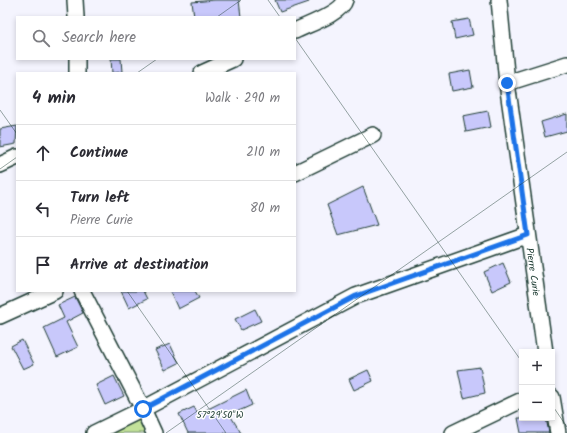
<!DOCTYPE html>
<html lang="en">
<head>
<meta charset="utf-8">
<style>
  :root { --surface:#fff; --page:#f7f7f7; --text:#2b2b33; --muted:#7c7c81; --line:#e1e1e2 }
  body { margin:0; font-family:Kalam,sans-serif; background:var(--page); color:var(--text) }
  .controls { position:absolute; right:12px; bottom:12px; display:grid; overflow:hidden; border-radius:0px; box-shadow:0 2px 6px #0003 }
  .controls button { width:36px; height:36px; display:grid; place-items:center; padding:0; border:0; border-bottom:1px solid var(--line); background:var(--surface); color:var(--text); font:20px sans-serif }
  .stop { position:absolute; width:12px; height:12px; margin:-9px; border:3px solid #1a73e8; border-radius:50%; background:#fff }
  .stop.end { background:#1a73e8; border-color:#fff; box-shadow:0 1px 4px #0008 }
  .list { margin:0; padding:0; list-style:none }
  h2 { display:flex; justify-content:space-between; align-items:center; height:52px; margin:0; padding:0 16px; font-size:17px }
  h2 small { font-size:13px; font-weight:400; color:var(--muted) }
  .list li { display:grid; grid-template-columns:26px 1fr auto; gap:12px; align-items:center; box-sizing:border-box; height:56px; padding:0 16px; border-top:1px solid var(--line) }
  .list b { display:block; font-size:15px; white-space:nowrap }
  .list p { margin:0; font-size:13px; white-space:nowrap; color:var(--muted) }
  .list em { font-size:13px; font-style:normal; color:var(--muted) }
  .icon { flex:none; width:22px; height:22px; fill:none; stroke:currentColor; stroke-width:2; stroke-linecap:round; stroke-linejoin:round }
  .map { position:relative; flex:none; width:567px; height:433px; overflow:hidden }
  .search { position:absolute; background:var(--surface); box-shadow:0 2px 6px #0003; left:16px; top:16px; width:280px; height:44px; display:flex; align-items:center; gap:10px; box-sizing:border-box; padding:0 14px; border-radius:0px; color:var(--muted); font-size:15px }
  .panel { position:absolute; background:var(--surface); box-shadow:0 2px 6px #0003; left:16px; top:72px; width:280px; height:220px; border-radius:0px }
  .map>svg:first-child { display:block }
  .green { fill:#c3e29a; stroke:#719067 }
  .building { fill:#c8c8fb; stroke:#1f3d34 }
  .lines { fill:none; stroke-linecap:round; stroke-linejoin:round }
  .street-casing { stroke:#1f3d34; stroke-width:18 }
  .street { stroke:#fff; stroke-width:15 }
  .route { stroke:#1a73e8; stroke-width:5 }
  .ticks { fill:none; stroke:#1f3d34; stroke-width:1; stroke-opacity:0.45 }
  .labels { text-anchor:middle; stroke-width:3; stroke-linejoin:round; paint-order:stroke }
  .street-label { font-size:10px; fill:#1f3d34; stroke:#fff }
  .ticks-label { font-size:10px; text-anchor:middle; fill:#1f3d34; stroke:#fff; stroke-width:3; stroke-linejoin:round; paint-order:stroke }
</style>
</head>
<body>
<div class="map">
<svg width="567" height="433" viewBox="0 0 567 433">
  <rect width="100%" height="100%" fill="#f4f4fe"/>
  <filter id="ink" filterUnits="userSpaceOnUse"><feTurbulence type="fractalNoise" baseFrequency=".025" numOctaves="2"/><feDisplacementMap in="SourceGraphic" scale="8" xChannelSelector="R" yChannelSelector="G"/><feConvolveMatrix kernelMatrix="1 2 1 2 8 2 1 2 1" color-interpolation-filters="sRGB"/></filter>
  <g filter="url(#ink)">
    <path class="green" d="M 142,419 L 148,433 L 112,433 Z"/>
    <path class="building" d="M 215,0 L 239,0 L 241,17 L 194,17 L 192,2 Z
      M 275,0 L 309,0 L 309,2 L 280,12 Z
      M 469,19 L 473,35 L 455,39 L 452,22 Z
      M 111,59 L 121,59 L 122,72 L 112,73 Z
      M 470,70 L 473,87 L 452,91 L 449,74 Z
      M 488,111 L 491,127 L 466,132 L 463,116 Z
      M 567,114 L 567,131 L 545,137 L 541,122 Z
      M 17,126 L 16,144 L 0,147 L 0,129 Z
      M 363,187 L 377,225 L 338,235 L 327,205 Z
      M 503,263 L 511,282 L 492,291 L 484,272 Z
      M 121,291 L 143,291 L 147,299 L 129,308 Z
      M 170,291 L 195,291 L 199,298 L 178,309 Z
      M 75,297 L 83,313 L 66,322 L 78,347 L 57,357 L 44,328 L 64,318 L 58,305 Z
      M 255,309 L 261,321 L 241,330 L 235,319 Z
      M 22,340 L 34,364 L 23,369 L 11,346 Z
      M 170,344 L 179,363 L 165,370 L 155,350 Z
      M 480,367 L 485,393 L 464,398 L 458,370 Z
      M 368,370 L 373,381 L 354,390 L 349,379 Z
      M 114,376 L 124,396 L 105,405 L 96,385 Z
      M 246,390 L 252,405 L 230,415 L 241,433 L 188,433 L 179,414 L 194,407 L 198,414 Z
      M 518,418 L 546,418 L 549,433 L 521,433 Z"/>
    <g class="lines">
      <g class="street-casing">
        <g id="street">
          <path d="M 75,0 L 76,17"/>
          <path id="s1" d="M 499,0 L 507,83 L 545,352"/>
          <path d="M 295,31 C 307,25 342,13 345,0"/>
          <path d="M 77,59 L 77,73"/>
          <path d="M 202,73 L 233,59"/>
          <path d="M 507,83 L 567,64"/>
          <path d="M 0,165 L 17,157"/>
          <path d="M 295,173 L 373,135"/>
          <path d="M 82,291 L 143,409 L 154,433"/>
          <path d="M 0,316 L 55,291"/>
          <path d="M 552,397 L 558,433"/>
          <path d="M 94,433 L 143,409 L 356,296 L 528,235"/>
          <path d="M 453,433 L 522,400"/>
        </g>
      </g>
      <use href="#street" class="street"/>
    </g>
  </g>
  <g class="lines" filter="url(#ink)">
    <path class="route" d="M 143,409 L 356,296 L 528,235 L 507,83"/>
  </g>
  <path class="ticks" d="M 268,0 L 280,17M 217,17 L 241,0M 295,38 L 522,362M 137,73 L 157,59M 0,110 L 17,134M 0,169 L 17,157M 127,291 L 226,433M 552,405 L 567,427M 166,433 L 567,152"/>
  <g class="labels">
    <g class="street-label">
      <text dy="4" stroke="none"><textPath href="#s1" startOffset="274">Pierre Curie</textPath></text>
    </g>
  </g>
  <g class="ticks-label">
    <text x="220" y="418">57°29'50"W</text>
  </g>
</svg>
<div class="controls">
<button>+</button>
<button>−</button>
</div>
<div class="stop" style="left:143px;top:409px"></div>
<div class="stop end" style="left:507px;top:83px"></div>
<div class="search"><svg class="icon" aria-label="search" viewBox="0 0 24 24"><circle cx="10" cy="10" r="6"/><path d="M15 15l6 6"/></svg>Search here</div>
<section class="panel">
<h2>4 min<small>Walk · 290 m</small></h2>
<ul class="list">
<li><svg class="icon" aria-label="ahead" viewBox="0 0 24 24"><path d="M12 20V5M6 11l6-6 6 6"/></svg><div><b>Continue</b></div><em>210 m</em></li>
<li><svg class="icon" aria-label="left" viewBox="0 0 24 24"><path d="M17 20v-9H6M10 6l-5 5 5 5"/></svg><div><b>Turn left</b><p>Pierre Curie</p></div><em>80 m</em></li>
<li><svg class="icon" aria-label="arrive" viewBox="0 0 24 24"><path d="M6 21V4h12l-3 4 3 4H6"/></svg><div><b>Arrive at destination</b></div></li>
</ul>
</section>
</div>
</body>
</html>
